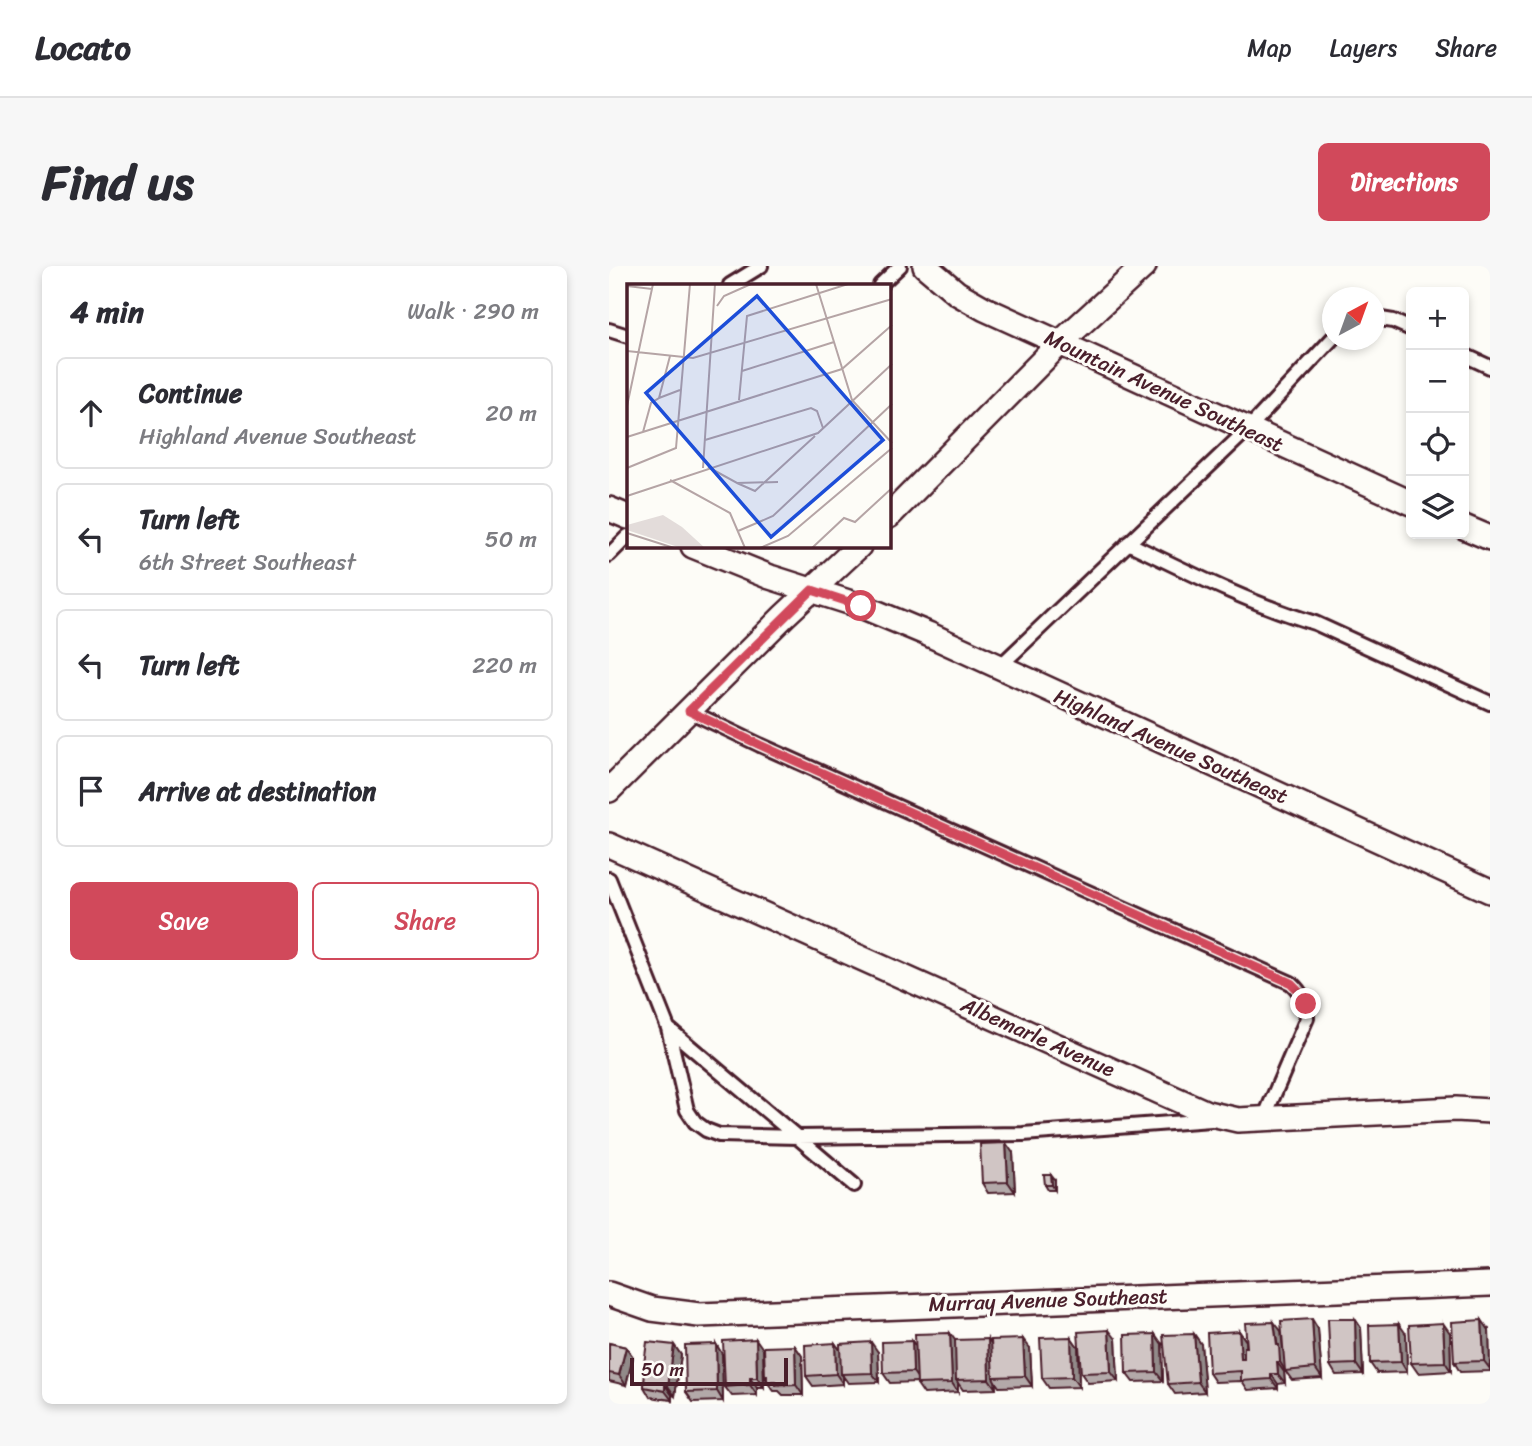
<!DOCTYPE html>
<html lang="en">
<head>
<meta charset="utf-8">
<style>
  :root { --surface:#fff; --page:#f7f7f7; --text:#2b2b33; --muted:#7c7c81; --line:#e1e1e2; --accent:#d1495b }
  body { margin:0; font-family:Sriracha,sans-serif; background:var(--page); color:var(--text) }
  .controls { position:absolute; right:21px; top:21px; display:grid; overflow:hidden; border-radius:10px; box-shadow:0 4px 10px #0003 }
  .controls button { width:63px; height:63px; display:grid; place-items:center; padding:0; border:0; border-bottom:2px solid var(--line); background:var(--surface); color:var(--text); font:35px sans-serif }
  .compass { position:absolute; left:713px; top:21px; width:63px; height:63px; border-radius:50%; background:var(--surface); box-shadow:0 4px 10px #0003; rotate:41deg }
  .scale { position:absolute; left:21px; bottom:18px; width:158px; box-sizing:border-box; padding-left:7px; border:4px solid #4a1f2b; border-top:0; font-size:19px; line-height:24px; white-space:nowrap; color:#4a1f2b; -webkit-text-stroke:5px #fdfcf7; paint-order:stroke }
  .stop { position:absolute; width:21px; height:21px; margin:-16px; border:5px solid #d1495b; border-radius:50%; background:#fff }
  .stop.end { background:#d1495b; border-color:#fff; box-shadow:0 2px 7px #0008 }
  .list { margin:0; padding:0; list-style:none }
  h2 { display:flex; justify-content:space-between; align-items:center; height:91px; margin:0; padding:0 28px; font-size:30px }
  h2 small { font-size:23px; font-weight:400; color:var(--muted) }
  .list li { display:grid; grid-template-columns:46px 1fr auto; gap:21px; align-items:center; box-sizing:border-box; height:112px; margin:0 14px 14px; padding:0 14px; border:2px solid var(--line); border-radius:10px }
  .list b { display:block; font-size:26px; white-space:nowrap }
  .list p { margin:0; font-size:23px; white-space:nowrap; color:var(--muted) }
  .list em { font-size:23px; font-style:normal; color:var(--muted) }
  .actions { display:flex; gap:14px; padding:21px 28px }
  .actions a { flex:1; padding:16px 0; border:2px solid var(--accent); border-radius:10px; text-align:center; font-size:24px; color:var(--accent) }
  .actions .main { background:var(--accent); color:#fff }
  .icon { flex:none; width:38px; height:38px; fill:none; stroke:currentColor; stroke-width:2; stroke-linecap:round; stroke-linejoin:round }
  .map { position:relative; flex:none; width:881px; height:1138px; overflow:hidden; border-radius:10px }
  header { display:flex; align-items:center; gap:42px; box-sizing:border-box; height:98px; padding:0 35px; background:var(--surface); border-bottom:2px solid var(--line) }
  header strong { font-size:33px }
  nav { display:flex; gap:38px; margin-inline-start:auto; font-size:24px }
  .intro { display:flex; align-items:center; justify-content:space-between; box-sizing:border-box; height:168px; padding:0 42px }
  h1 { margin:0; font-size:49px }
  .button { padding:18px 32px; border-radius:10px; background:var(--accent); color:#fff; font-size:24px; font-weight:700 }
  main { display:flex; gap:42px; padding:0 42px }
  aside { flex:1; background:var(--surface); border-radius:10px; box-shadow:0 4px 10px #0003 }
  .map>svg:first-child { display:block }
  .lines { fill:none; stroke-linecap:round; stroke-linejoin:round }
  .service-casing { stroke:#4a1f2b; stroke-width:18 }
  .minor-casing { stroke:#4a1f2b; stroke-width:28 }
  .service { stroke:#fdfcf7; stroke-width:12 }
  .minor { stroke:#fdfcf7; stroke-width:23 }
  .wall { fill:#b3a9a9; stroke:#4a1f2b; stroke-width:2 }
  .shaded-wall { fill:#928a89; stroke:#4a1f2b; stroke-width:2 }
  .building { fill:#d0c5c4; stroke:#4a1f2b; stroke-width:2 }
  .route { stroke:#d1495b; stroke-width:9 }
  .labels { text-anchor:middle; stroke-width:6; stroke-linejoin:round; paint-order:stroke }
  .street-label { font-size:21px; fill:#4a1f2b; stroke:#fdfcf7 }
  .inset-road { fill:none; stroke:#b5a4a5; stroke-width:2 }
  .view { fill:#1d4ed8; fill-opacity:0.15; stroke:#1d4ed8; stroke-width:3.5 }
  .inset-edge { fill:none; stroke:#4a1f2b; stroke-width:3.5 }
</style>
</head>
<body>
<header>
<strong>Locato</strong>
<nav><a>Map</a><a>Layers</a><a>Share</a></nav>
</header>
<div class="intro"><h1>Find us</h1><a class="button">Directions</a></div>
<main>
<aside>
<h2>4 min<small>Walk · 290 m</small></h2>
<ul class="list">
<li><svg class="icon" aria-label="ahead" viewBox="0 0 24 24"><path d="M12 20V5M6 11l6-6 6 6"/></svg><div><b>Continue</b><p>Highland Avenue Southeast</p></div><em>20 m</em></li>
<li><svg class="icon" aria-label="left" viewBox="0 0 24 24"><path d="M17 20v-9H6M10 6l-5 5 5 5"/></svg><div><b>Turn left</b><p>6th Street Southeast</p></div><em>50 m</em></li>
<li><svg class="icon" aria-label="left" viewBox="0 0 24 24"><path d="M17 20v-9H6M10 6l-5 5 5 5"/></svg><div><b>Turn left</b></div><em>220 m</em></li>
<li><svg class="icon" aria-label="arrive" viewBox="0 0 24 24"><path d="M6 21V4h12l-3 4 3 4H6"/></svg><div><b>Arrive at destination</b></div></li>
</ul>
<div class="actions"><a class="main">Save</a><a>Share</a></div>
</aside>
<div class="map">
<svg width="881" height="1138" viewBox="0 0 881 1138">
  <rect width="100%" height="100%" fill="#fdfcf7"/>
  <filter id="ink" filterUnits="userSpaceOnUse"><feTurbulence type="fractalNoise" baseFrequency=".0143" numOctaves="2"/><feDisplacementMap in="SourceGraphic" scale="14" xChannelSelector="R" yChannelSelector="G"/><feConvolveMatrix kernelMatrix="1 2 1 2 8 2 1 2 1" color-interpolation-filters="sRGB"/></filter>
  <g filter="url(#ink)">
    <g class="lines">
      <g class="service-casing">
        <path id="service" d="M 121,19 L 152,0
          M 271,19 L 291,0
          M 766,52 L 784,55 L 802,63
          M 0,64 L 19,70
          M 855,89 L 881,101
          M 519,277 C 579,306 642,338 706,357 L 881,437
          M 0,289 L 19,270
          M 390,401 L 639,163 L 724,72
          M 80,445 L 151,479 L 682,717 C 693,727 697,736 698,752 L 655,852
          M 0,613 L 59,762 L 245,919
          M 59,762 L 78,844 L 86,856 L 97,864 L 110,869 L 189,871 L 414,868 L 602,854"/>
      </g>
      <g class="minor-casing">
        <path id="minor" d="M 316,0 L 348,27 L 376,43 L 802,237
          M 0,243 L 19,251
          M 280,250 L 451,77 L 535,0
          M 855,261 L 881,272
          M 84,280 L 161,311 L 252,340 L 319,368 L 881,625
          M 0,524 L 175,350 L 250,280
          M 0,579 L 598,847 L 629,854 L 847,843 L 881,845
          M 0,1028 L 43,1043 L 90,1049 L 881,1018"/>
      </g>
      <use href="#service" class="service"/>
      <use href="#minor" class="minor"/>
    </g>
    <path class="wall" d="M 404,887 L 406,926 L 379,927 L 373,917 Z
      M 446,914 L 446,924 L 439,924 L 436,919 Z
      M 746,1053 L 752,1062 L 754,1108 L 727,1109 L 721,1099 Z
      M 709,1063 L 713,1112 L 683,1114 L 677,1106 L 675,1106 L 676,1117 L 669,1118 L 669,1122 L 639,1124 L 633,1115 L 606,1116 L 600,1107 L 630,1065 L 637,1075 L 637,1081 L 672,1065 L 675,1085 Z
      M 880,1064 L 881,1105 L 851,1106 L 845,1096 Z
      M 841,1067 L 842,1105 L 809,1107 L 802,1097 Z
      M 585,1068 L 592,1078 L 596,1126 L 566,1128 L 559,1118 Z
      M 797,1068 L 798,1106 L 768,1107 L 761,1097 Z
      M 462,1071 L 469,1081 L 470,1121 L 440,1122 L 433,1112 Z
      M 507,1073 L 509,1115 L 479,1117 L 472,1107 Z
      M 346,1074 L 421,1082 L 423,1120 L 390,1121 L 386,1115 L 387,1123 L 354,1124 L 349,1117 L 349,1126 L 315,1128 L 308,1118 L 308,1116 L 281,1117 L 274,1107 L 303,1075 L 307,1081 Z
      M 0,1077 L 17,1081 L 24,1091 L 17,1119 L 0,1115 Z
      M 226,1077 L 231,1084 L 269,1086 L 270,1116 L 239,1117 L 234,1110 L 234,1118 L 204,1120 L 197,1110 Z
      M 107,1078 L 113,1088 L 114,1135 L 84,1136 L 77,1126 Z
      M 553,1078 L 554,1115 L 524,1116 L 517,1107 Z
      M 65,1079 L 72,1089 L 66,1130 L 63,1129 L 63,1134 L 41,1131 L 35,1121 L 36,1109 L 34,1105 Z
      M 186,1080 L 193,1090 L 194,1129 L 174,1129 L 170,1125 L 165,1125 L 158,1116 L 156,1110 Z
      M 154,1083 L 155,1122 L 148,1122 L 148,1129 L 123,1130 L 116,1121 Z"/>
    <path class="shaded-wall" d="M 397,877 L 404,887 L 406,926 L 399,916 Z
      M 442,909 L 446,914 L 446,924 L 443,919 Z
      M 703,1053 L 709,1063 L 713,1112 L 706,1102 Z
      M 746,1053 L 752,1062 L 754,1108 L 747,1098 Z
      M 873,1054 L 880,1064 L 881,1103 L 875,1095 Z
      M 665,1056 L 672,1065 L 674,1084 L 677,1088 L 677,1106 L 671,1096 Z
      M 834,1057 L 841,1067 L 842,1105 L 836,1096 Z
      M 790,1058 L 797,1068 L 798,1106 L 792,1096 Z
      M 500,1064 L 507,1073 L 509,1115 L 502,1106 Z
      M 630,1065 L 637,1075 L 638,1102 L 632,1093 Z
      M 341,1067 L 348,1077 L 347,1114 L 349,1117 L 349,1126 L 343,1117 Z
      M 546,1068 L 553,1078 L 554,1115 L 547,1106 Z
      M 585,1068 L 592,1078 L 596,1126 L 589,1116 Z
      M 462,1071 L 469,1081 L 470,1121 L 463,1111 Z
      M 147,1073 L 154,1083 L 155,1122 L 148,1112 Z
      M 379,1073 L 386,1083 L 384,1111 L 386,1115 L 387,1123 L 380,1113 Z
      M 414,1073 L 421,1082 L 423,1120 L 416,1110 Z
      M 303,1075 L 310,1085 L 311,1116 L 304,1106 Z
      M 262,1076 L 269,1086 L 270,1116 L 263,1107 Z
      M 226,1077 L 233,1087 L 232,1108 L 234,1110 L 234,1118 L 227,1108 Z
      M 107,1078 L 113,1088 L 114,1135 L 108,1125 Z
      M 65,1079 L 72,1089 L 66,1130 L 59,1120 Z
      M 186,1080 L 193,1090 L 194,1129 L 187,1119 Z
      M 17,1081 L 24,1091 L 17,1119 L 10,1109 Z
      M 668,1096 L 675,1106 L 676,1117 L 669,1108 Z
      M 662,1108 L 669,1118 L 669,1122 L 662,1113 Z
      M 141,1112 L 148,1122 L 148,1129 L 141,1119 Z
      M 56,1119 L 63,1129 L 63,1134 L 56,1125 Z"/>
    <path class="building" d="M 397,877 L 399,916 L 373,917 L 371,878 Z
      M 435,909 L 442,909 L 443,919 L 436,919 Z
      M 703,1053 L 706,1102 L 676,1105 L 672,1055 Z
      M 719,1053 L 746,1053 L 747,1098 L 721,1099 Z
      M 873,1054 L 875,1095 L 845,1096 L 843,1056 Z
      M 665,1056 L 668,1079 L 670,1079 L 671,1096 L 668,1096 L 669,1108 L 662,1108 L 662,1113 L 632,1115 L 632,1105 L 600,1107 L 598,1067 L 630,1065 L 632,1093 L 635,1093 L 635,1081 L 638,1081 L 636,1057 Z
      M 834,1057 L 836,1096 L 802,1097 L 800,1059 Z
      M 790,1058 L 792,1096 L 761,1097 L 760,1059 Z
      M 500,1064 L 502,1106 L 472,1107 L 469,1066 Z
      M 341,1067 L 343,1117 L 308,1118 L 306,1068 Z
      M 546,1068 L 547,1106 L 517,1107 L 516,1069 Z
      M 585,1068 L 589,1116 L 559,1118 L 554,1069 Z
      M 462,1071 L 463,1111 L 433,1112 L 431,1072 Z
      M 147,1073 L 148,1112 L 141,1112 L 141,1119 L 116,1121 L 114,1075 Z
      M 379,1073 L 380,1113 L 347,1114 L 346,1074 Z
      M 414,1073 L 416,1110 L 384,1111 L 382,1074 Z
      M 303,1075 L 304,1106 L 274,1107 L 273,1076 Z
      M 38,1076 L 65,1079 L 59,1120 L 56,1119 L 56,1125 L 35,1121 L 36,1105 L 34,1105 Z
      M 262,1076 L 263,1107 L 232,1108 L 231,1078 Z
      M 0,1077 L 17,1081 L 10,1109 L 0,1107 Z
      M 226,1077 L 227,1108 L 197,1110 L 196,1079 Z
      M 107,1078 L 108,1125 L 77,1126 L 76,1079 Z
      M 186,1080 L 187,1119 L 167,1120 L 167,1115 L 158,1116 L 158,1110 L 156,1110 L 155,1081 Z"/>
  </g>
  <g class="lines" filter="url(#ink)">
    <path class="route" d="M 252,340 L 203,324 L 80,445 L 151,479 L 682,717 L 691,726 L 697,738"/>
  </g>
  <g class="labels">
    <g class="street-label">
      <text transform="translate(555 125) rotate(25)" y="7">Mountain Avenue Southeast</text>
      <text transform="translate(562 480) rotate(24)" y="7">Highland Avenue Southeast</text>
      <text transform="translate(429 771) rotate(24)" y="7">Albemarle Avenue</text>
      <text transform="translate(439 1034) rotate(-2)" y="7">Murray Avenue Southeast</text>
    </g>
  </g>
  <g transform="translate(18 18)">
    <rect width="264" height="264" fill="#fdfcf7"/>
    <path d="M 36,231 L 55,243 L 78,264 L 54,264 L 0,246 L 0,241 Z" fill="#e3dcda"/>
    <path class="inset-road" d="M 189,0 L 225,116 L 265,159M 0,2 L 25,5M 90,22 L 97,12 L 124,0M 0,67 L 66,74 L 265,15M 115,87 L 207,58M 32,114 L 53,106M 112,116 L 120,32 L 221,0M 0,122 L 26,0M 16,148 L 24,119 L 32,114 L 43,72M 0,153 L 215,85 L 265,41M 78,156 L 184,124 L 190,127 L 196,144M 81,183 L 110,199 L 151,198M 0,184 L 49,164 L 63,0M 76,184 L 88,0M 43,196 L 103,229 L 118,264M 110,199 L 128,207 L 188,152M 0,212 L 191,149 L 265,80M 111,247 L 146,232 L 265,120M 0,249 L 47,264M 133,264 L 161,252 L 265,164M 185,264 L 217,234 L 228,238 L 265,204"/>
    <path class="view" d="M 130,12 L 256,156 L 144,253 L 19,109 Z"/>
    <rect width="264" height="264" class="inset-edge"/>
  </g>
</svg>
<div class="controls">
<button>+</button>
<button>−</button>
<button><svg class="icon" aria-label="locate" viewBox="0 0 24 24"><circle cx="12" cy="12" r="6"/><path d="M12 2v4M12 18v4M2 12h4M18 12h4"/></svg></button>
<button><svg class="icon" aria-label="layers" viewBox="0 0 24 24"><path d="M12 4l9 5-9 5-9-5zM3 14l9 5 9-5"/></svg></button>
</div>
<svg class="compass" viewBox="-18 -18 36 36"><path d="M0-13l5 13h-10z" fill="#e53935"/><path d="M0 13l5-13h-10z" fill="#7c7c81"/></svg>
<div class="scale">50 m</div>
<div class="stop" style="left:252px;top:340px"></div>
<div class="stop end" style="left:697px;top:738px"></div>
</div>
</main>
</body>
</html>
